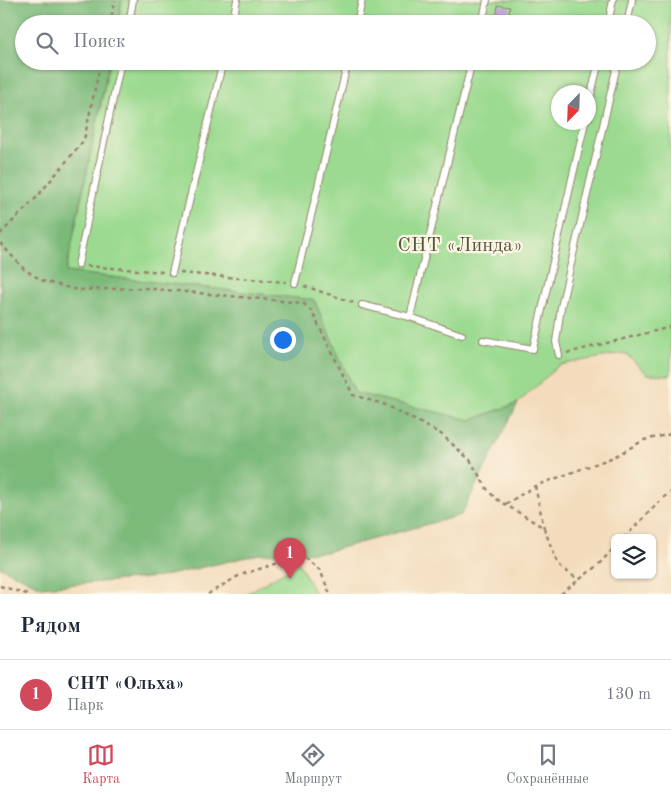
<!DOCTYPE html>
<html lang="ru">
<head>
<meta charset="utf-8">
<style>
  :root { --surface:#fff; --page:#f6f6f7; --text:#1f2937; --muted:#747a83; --line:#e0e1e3; --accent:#d1495b }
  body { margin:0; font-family:"Old Standard TT",serif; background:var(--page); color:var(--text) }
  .controls { position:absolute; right:15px; bottom:15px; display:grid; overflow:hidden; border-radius:8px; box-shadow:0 1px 4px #0004 }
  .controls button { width:45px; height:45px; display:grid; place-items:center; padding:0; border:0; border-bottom:1px solid var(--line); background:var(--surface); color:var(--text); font:25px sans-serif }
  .compass { position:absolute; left:551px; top:85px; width:45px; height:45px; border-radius:50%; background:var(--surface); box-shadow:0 1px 4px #0004; rotate:203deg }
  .you { position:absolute; left:282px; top:339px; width:18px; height:18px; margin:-12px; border:4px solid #fff; border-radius:50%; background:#1a73e8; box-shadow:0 0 0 8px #1a73e833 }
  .badge { display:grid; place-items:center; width:32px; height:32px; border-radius:50%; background:var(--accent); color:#fff; font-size:16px; font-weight:700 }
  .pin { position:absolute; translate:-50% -41px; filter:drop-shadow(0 1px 2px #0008) }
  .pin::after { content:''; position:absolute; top:26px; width:18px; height:15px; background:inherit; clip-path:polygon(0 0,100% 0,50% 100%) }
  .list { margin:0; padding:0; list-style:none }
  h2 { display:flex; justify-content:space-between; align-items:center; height:65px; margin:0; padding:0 20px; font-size:21px }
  h2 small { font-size:16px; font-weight:400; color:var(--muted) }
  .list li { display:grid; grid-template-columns:32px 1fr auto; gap:15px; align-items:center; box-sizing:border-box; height:70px; padding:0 20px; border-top:1px solid var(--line) }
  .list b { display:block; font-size:19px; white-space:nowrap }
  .list p { margin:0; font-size:16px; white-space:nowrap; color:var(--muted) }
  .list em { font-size:16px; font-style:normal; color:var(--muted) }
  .icon { flex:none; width:28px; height:28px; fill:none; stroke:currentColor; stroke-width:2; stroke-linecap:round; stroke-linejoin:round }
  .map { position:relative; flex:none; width:671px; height:594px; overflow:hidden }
  .search { position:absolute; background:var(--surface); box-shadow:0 1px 4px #0004; left:15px; right:15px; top:15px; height:55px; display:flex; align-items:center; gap:12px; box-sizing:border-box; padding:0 18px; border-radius:28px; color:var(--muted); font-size:19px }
  .sheet { height:135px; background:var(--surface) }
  nav { display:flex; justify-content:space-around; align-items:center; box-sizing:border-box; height:70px; border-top:1px solid var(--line); background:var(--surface); font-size:14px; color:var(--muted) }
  nav a { display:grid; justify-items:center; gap:2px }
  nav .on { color:var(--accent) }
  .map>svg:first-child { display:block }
  .green { fill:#9bda90; stroke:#6b8257; fill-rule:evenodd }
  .forest { fill:#7cba7a; stroke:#5c724c }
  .building { fill:#bf9bdd }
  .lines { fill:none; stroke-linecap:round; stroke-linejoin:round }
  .lane-casing { stroke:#97826c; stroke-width:8 }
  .path { stroke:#97826c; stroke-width:2.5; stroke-dasharray:4 4; stroke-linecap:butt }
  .lane { stroke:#fff; stroke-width:6 }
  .labels { text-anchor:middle; stroke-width:4.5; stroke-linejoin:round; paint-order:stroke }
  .park-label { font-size:20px; fill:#53563a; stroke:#fcf5e5 }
</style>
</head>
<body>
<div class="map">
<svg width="671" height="594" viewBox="0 0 671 594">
  <rect width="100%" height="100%" fill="#fcf5e5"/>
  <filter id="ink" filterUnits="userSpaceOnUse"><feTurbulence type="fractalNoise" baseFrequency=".02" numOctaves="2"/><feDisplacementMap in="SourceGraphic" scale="10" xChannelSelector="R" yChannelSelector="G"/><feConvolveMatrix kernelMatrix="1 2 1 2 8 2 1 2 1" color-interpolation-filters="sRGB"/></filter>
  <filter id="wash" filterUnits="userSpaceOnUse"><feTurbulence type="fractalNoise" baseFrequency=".0096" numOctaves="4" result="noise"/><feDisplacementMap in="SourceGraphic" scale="20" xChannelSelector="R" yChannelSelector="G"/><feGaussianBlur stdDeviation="1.12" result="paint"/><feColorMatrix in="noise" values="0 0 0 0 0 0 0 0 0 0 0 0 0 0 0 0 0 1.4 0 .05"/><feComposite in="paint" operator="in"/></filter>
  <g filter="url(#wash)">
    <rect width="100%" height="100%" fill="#f3dbbb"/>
    <path class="green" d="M 122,0 L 671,0 L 671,375 L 647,374 L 625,353 L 559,365 L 518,403 L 470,420 L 355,393 L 314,300 L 66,272 L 110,61 L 647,61 L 647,24 L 118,24 ZM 558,92 L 588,92 L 588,122 L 558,122 Z
      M 299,563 L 315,594 L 246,594 Z"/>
    <path class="forest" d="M 0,0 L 122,0 L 117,24 L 24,24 L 24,61 L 109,61 L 66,272 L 314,300 L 355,393 L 470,420 L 518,403 L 461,515 L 326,552 L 260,554 L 160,577 L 41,587 L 0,567 Z"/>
    <g id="blocks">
      <path class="building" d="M 498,5 L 510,7 L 507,21 L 496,19 Z"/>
    </g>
  </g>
  <g filter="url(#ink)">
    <use href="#blocks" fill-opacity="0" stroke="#97826c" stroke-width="1"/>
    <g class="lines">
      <g class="lane-casing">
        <path id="lane" d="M 129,24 L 133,0
          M 232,24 L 237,0
          M 357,24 L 362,0
          M 482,24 L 487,0
          M 608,24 L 613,0
          M 627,24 L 632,0
          M 588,107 L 599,61
          M 78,265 L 121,61
          M 172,273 L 223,61
          M 295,283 L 348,61
          M 362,305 L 410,317 L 462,335
          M 410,317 L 472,61
          M 483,340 L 533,349 L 585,122
          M 559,355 L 556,342 L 561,307 L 618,61"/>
      </g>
      <path class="path" d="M 110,24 L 115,0
        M 0,234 L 36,198 L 84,140 L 101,61
        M 0,243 L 24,269 L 43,281 L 77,290 L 145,288 L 303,303 L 312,312 L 353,395 L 386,405 L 441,434 L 470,460 L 487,489 L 495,498 L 544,528 L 556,560 L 562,568 L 579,580
        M 87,266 L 164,272
        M 180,273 L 286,282
        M 304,286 L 355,303
        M 567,353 L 671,327
        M 535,486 L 544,528
        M 506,504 L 535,486 L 614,457 L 644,440 L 671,434
        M 624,538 L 663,498 L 671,492
        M 0,586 L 27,594
        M 208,594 L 240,575 L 288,560 L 306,559 L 320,570 L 330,594
        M 561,594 L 599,564 L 615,547"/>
      <use href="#lane" class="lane"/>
    </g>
  </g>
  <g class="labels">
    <g class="park-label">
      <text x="460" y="251">СНТ «Линда»</text>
    </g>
  </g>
</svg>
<div class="controls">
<button><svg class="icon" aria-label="layers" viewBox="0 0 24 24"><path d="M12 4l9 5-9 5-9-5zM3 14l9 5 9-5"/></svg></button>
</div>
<svg class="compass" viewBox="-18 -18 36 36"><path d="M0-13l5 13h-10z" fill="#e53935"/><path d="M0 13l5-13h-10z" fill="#747a83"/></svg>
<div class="you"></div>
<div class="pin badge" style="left:290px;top:579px">1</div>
<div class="search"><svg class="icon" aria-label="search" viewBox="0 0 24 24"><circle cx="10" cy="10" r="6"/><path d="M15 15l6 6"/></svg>Поиск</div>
</div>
<section class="sheet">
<h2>Рядом<small></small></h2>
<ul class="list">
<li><span class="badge">1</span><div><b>СНТ «Ольха»</b><p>Парк</p></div><em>130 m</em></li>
</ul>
</section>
<nav>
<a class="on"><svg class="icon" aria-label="map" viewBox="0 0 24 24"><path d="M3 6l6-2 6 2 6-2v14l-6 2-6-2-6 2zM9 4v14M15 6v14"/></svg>Карта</a>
<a><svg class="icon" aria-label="directions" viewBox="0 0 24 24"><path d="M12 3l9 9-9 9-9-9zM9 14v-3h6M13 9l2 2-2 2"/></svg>Маршрут</a>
<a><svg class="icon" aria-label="saved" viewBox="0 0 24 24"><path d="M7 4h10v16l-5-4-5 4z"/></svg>Сохранённые</a>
</nav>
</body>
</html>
